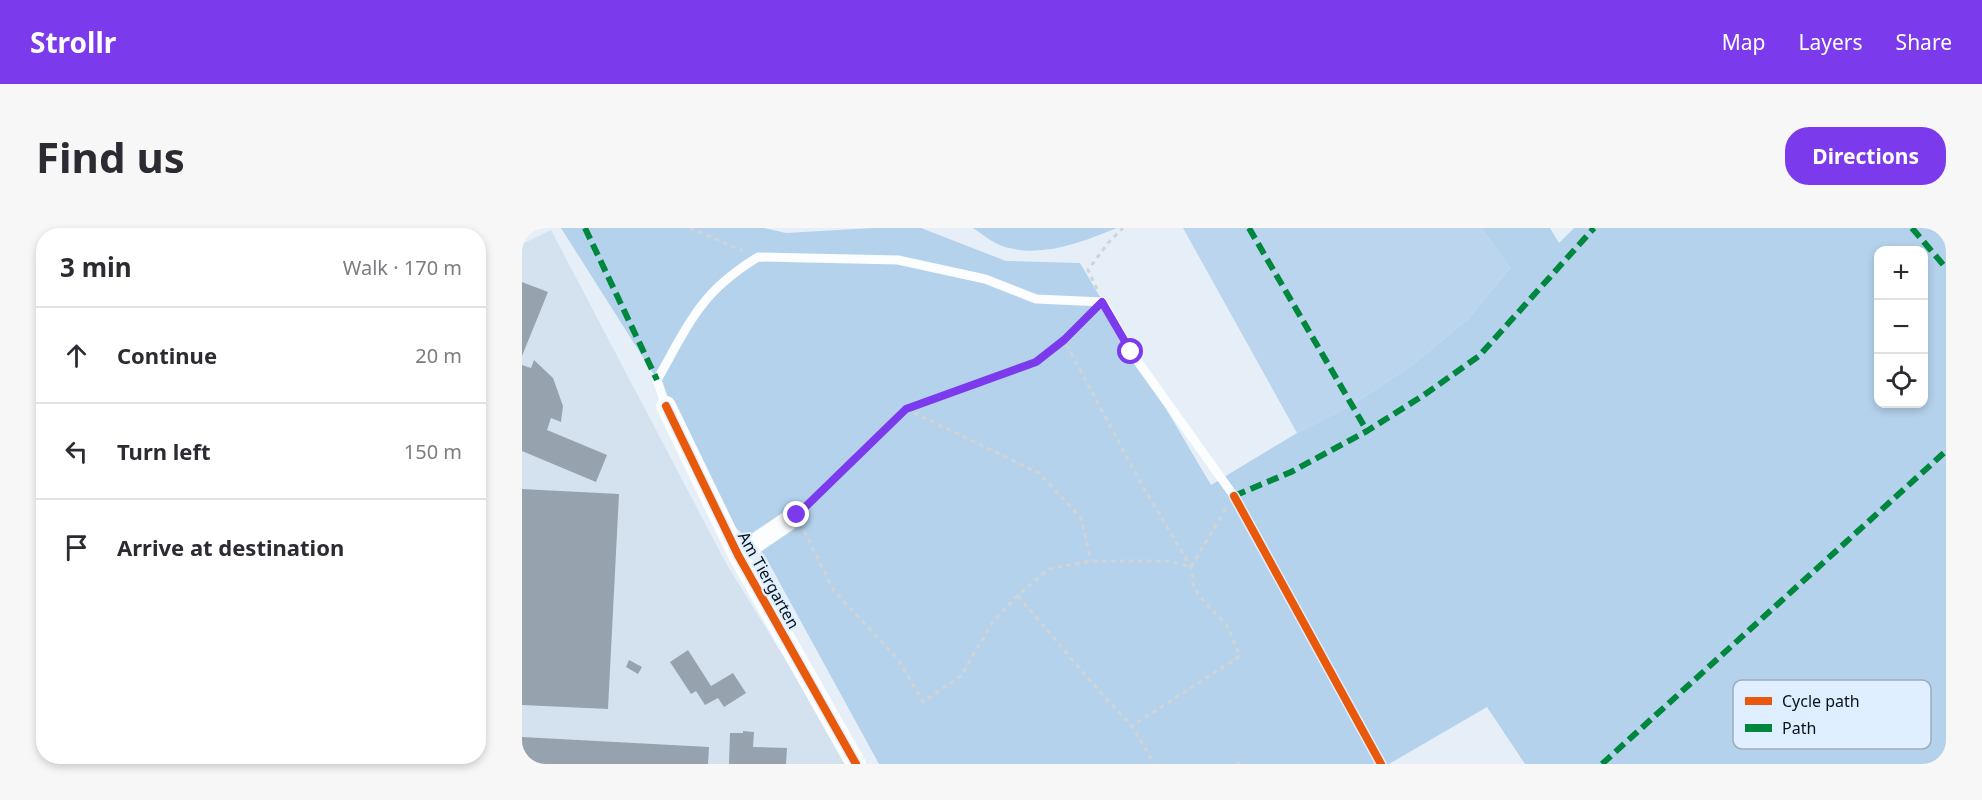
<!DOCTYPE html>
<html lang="en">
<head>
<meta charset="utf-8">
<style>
  :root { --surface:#fff; --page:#f7f7f7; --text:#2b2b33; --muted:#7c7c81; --line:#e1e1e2; --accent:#7c3aed }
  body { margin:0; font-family:"Noto Sans",sans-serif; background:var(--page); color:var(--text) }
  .controls { position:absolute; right:18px; top:18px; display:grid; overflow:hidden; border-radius:12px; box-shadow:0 3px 9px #0003 }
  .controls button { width:54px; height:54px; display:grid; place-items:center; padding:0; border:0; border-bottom:2px solid var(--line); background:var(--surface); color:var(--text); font:30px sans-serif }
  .stop { position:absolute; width:18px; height:18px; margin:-14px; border:4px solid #7c3aed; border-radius:50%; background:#fff }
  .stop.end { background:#7c3aed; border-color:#fff; box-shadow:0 2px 6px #0008 }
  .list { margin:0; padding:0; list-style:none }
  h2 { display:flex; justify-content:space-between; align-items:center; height:78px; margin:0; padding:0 24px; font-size:26px }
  h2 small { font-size:20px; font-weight:400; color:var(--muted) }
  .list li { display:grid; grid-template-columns:39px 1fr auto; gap:18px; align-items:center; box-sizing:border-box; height:96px; padding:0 24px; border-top:2px solid var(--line) }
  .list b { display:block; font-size:22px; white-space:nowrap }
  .list em { font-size:20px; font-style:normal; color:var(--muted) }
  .icon { flex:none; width:33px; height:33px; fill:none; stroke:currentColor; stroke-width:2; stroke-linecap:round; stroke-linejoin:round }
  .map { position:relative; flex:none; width:1424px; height:536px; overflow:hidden; border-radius:24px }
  header { display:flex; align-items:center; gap:36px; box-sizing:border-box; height:84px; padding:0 30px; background:var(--accent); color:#fff }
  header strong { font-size:28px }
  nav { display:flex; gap:33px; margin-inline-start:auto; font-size:21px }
  .intro { display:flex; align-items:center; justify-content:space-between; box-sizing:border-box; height:144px; padding:0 36px }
  h1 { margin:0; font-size:42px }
  .button { padding:15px 27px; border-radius:24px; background:var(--accent); color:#fff; font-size:21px; font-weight:700 }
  main { display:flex; gap:36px; padding:0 36px }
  aside { flex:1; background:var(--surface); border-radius:24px; box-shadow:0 3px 9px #0003 }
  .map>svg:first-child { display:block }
  .built { fill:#d4e2f0 }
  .green { fill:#bad5ed }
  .forest { fill:#b4d2ec; fill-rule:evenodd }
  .building { fill:#96a3ae }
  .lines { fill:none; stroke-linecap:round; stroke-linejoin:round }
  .path { stroke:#d1d4d6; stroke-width:3; stroke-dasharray:4.5 4.5; stroke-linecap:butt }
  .service { stroke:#fbfdfe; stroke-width:9 }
  .minor { stroke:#fbfdfe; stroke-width:20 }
  .quiet { stroke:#00873e; stroke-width:6; stroke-dasharray:12 6; stroke-linecap:butt }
  .cycleway-casing { stroke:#dfefff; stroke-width:11 }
  .cycleway { stroke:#e8590c; stroke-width:8 }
  .route { stroke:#7c3aed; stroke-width:8 }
  .labels { text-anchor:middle; stroke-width:4.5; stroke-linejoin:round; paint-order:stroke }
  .street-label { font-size:16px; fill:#08121a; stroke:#dfefff }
  .key { fill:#dfefff; stroke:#9eadba; stroke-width:1.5 }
  .key-label { font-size:16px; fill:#08121a }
</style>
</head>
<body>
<header>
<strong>Strollr</strong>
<nav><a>Map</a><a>Layers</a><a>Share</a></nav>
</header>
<div class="intro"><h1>Find us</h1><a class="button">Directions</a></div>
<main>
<aside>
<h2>3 min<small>Walk · 170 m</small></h2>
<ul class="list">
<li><svg class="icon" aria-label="ahead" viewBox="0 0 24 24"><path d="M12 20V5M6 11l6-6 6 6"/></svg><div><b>Continue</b></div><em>20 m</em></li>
<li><svg class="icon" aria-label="left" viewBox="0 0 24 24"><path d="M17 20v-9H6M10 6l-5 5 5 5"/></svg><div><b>Turn left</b></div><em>150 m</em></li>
<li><svg class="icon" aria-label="arrive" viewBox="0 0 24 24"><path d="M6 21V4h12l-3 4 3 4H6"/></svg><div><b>Arrive at destination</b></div></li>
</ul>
</aside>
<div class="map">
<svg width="1424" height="536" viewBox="0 0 1424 536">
  <rect width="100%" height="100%" fill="#e6eff8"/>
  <path class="built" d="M 29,2 L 205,337 L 328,536 L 0,536 L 0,16 Z"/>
  <path class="green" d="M 661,0 L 959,0 L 988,40 L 946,91 L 890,137 L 830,177 L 775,205 Z"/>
  <path class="forest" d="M 39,0 L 242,0 L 264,5 L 351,0 L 399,0 L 484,33 L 558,35 L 689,257 L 775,205 L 830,177 L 890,137 L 946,91 L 988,40 L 959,0 L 1028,0 L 1037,15 L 1052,0 L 1424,0 L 1424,536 L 1003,536 L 965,479 L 867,536 L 357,536 L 243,328 L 213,299 L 148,172 ZM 1356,22 L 1402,22 L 1402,176 L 1356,176 Z
    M 451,0 L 595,0 C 560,14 521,30 483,19 C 472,16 460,6 451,0 Z"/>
  <path class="building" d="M 0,54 L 26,64 L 0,128 Z
    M 12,132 L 31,150 L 41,178 L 39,194 L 29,190 L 25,202 L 85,227 L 74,254 L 0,223 L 0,137 L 9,140 Z
    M 0,261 L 97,266 L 86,481 L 0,477 Z
    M 166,422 L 189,458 L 211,445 L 224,465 L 202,479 L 196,470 L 183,477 L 174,463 L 169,466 L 148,434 Z
    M 107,432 L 120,439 L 116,446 L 104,439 Z
    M 221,503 L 232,504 L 231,519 L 265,520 L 264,536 L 207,536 L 208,505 L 221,505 Z
    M 0,509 L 187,519 L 186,536 L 0,536 Z"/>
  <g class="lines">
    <path class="path" d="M 168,0 L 221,23
      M 575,61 L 566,42 L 586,15 L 601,0
      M 542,112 L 568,86
      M 384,181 L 517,245 L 559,290 L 569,333
      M 287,276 L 384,181 L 514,134 L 542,112 L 620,257 L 669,339 L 672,360 L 684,376 L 705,397 L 718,428 L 610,498
      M 282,303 L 312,363 L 376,431 L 401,474 L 439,448 L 470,395 L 496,367 L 527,341 L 569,333 L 647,333 L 669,339 L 706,277
      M 496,368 L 577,463 L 610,498 L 632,536
      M 715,536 L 718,535"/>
    <path class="service" d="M 144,178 L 135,152 C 149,128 163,98 180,77 C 195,57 215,42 236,29 L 376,32 L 463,51 L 514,71 L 581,74 L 609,124 L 712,268"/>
    <path class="minor" d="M 144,178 L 216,327 L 334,536
      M 216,327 L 275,287"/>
    <path class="quiet" d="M 63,0 L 135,152
      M 727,0 L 845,203
      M 1390,0 L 1424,40
      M 712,268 L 769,244 L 845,203 L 902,167 L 957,128 L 1072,0
      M 1080,536 L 1424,223"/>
    <g class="cycleway-casing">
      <path id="cycleway" d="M 144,178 L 216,327 L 334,536
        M 712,268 L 859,536"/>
    </g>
    <use href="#cycleway" class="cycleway"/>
  </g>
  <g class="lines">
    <path class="route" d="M 275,287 L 384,181 L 514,134 L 542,112 L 580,74 L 609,124"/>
  </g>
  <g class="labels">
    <g class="street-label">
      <text transform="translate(247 352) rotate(61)" y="6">Am Tiergarten</text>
    </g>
  </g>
  <rect x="1211" y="452" width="198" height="69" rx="9" class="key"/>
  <rect x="1223" y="469" width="27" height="8" fill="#e8590c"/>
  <rect x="1223" y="496" width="27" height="8" fill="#00873e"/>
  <g class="key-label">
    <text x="1260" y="479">Cycle path</text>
    <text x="1260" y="506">Path</text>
  </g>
</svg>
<div class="controls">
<button>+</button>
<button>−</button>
<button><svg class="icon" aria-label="locate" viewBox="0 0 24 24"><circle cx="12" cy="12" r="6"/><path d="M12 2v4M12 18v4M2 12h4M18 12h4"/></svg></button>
</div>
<div class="stop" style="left:609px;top:124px"></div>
<div class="stop end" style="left:275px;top:287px"></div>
</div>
</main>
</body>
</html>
